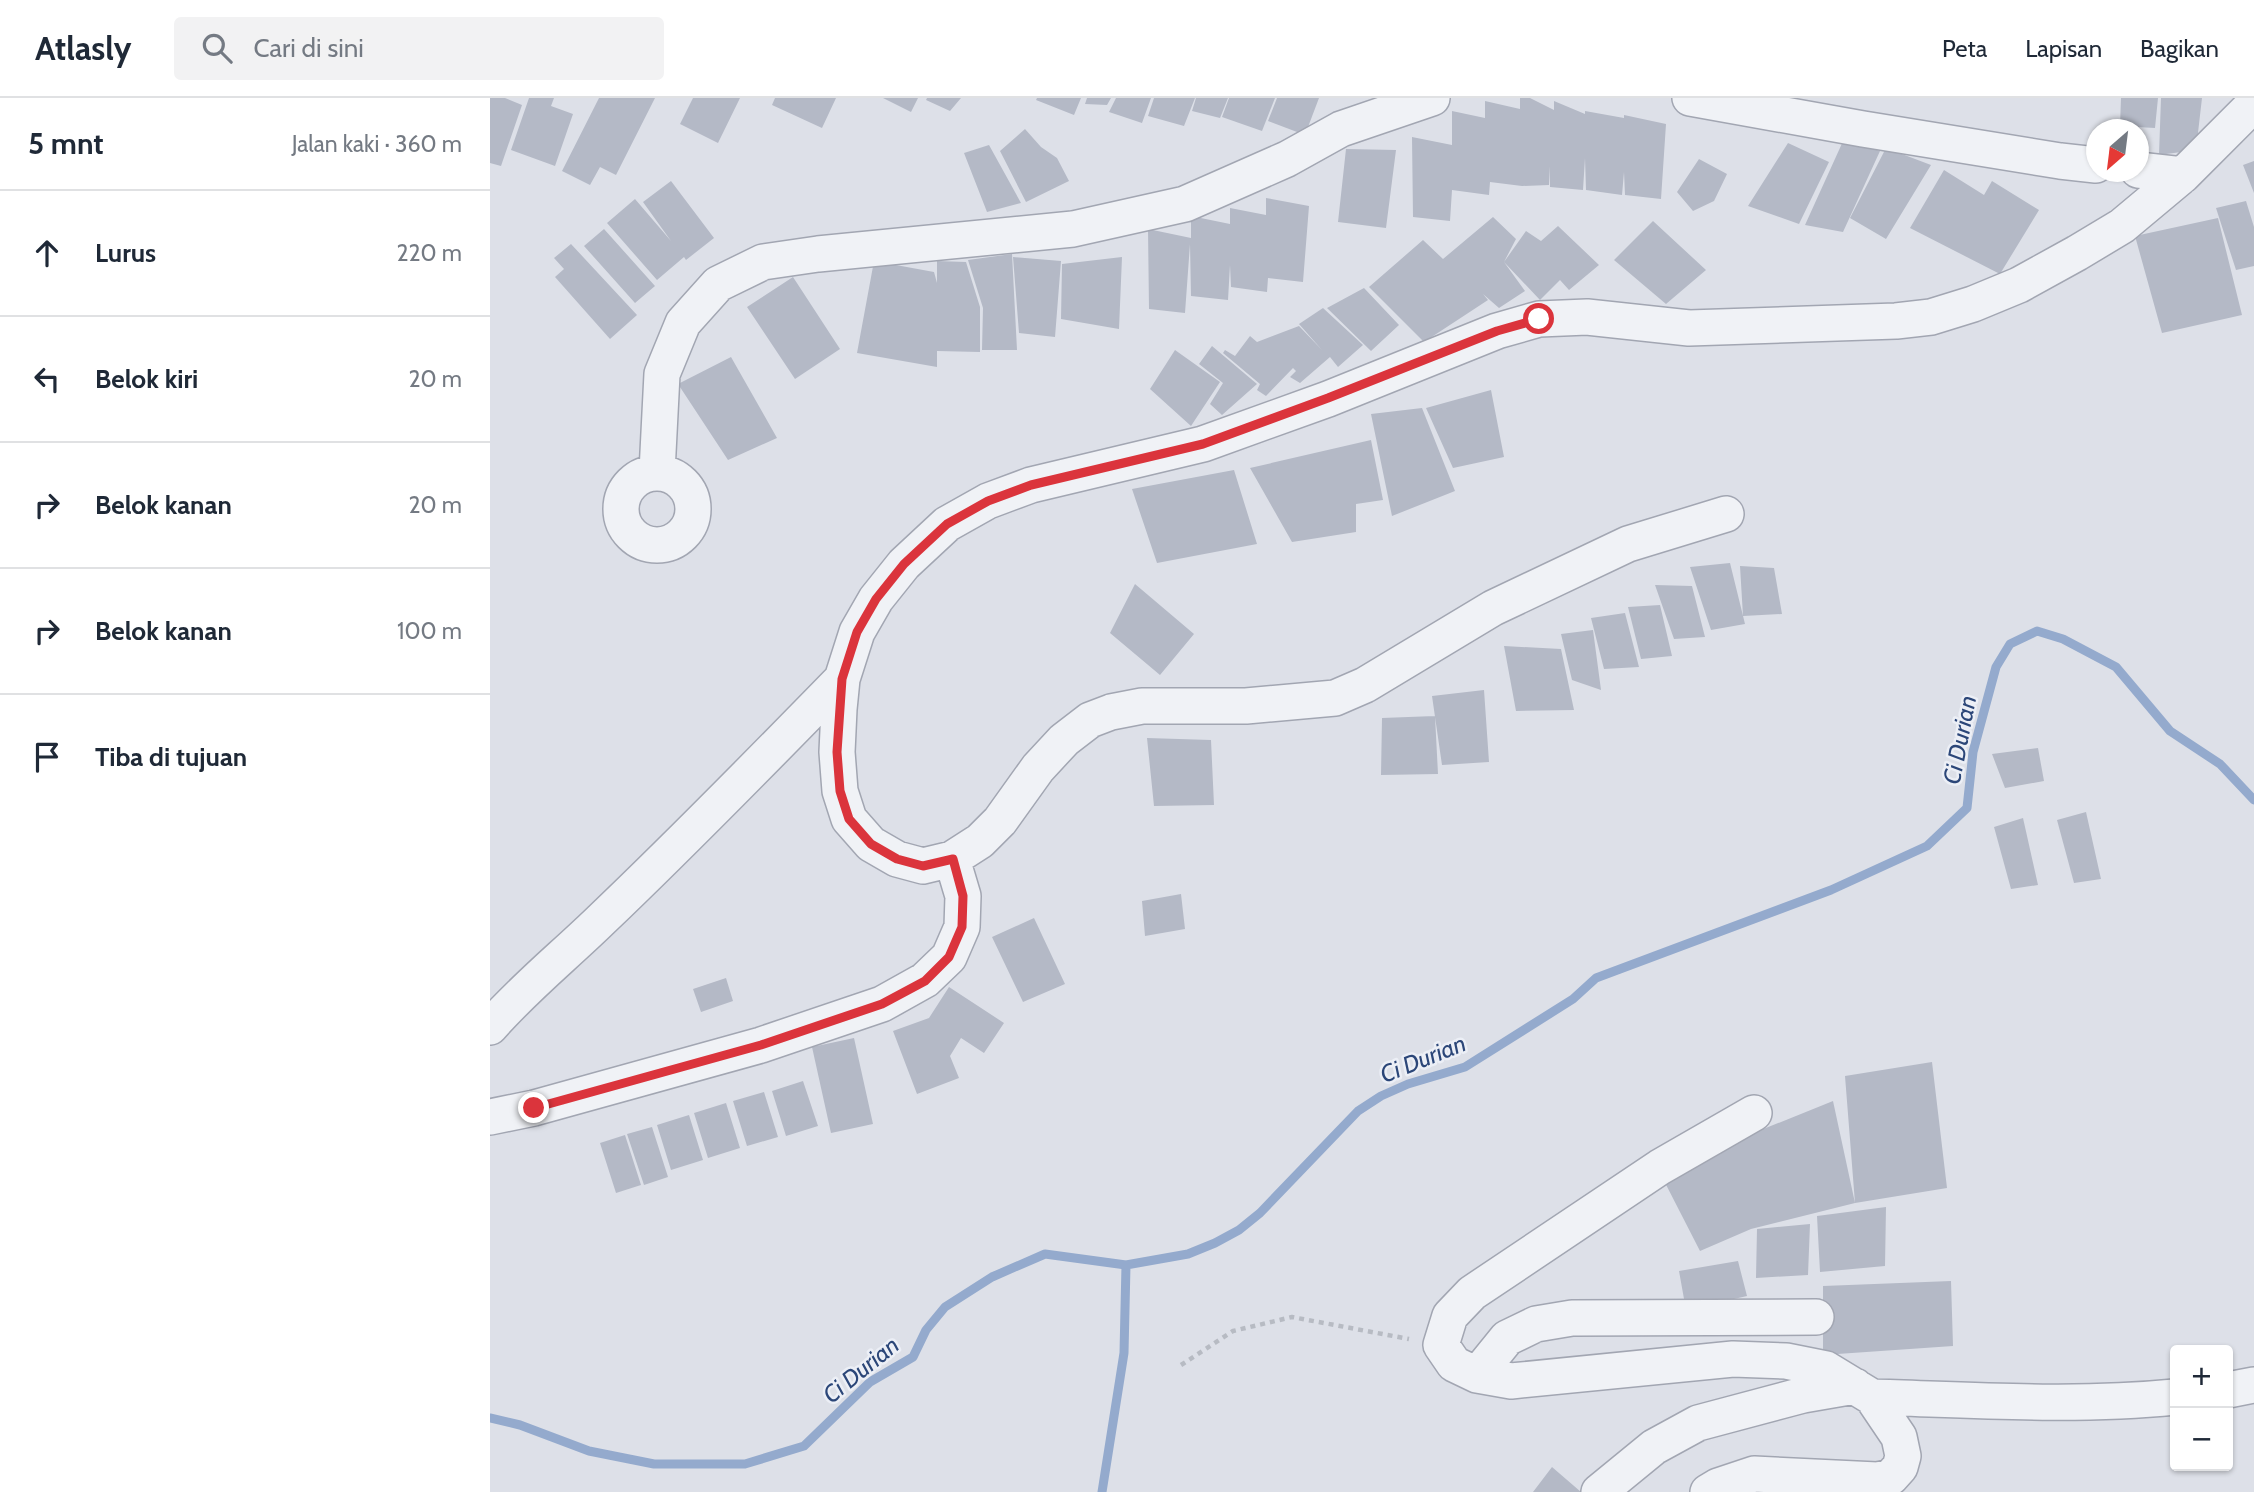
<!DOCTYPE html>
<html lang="id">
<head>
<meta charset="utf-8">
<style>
  :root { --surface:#fff; --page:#f2f2f3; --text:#1f2937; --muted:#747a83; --line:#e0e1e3 }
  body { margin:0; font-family:Cabin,sans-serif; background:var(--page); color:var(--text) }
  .controls { position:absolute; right:21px; bottom:21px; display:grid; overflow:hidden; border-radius:7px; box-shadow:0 2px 5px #0004 }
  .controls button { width:63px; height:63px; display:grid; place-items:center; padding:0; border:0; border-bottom:2px solid var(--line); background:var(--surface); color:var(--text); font:35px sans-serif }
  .compass { position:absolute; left:1596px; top:21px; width:63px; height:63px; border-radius:50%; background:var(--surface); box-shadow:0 2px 5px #0004; rotate:208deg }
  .stop { position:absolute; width:21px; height:21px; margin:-16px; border:5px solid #db343c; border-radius:50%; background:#fff }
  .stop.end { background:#db343c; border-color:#fff; box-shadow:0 2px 7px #0008 }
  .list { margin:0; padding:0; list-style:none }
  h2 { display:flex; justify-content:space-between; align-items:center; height:91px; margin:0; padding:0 28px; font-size:30px }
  h2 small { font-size:23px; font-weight:400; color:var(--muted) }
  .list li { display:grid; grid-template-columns:46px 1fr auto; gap:21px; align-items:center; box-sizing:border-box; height:126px; padding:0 28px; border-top:2px solid var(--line) }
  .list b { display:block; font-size:26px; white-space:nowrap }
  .list em { font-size:23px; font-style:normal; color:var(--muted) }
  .icon { flex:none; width:38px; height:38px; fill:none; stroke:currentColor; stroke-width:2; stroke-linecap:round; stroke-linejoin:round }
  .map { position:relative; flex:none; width:1764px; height:1394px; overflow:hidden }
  header { display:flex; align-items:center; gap:42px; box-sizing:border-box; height:98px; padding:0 35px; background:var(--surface); border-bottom:2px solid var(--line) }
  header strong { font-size:33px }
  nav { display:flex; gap:38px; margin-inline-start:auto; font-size:24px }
  .search { width:490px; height:63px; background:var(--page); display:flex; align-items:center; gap:18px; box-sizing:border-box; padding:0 24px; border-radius:7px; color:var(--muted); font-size:26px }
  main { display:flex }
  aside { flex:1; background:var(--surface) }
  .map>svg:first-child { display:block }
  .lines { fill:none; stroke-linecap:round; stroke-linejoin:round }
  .stream { stroke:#94aacd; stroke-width:9 }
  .building { fill:#b4b9c6 }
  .minor-casing { stroke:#a2a6b2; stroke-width:38 }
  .path { stroke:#b7bbc3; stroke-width:4.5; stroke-dasharray:5 5; stroke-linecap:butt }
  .minor { stroke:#f0f2f6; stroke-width:35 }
  .route { stroke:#db343c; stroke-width:9 }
  .labels { text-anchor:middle; stroke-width:5; stroke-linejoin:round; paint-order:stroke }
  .water-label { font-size:24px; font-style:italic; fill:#2b4678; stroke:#eceff6 }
</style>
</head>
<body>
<header>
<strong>Atlasly</strong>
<div class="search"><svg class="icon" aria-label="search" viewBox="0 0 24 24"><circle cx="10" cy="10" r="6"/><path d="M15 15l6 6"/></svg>Cari di sini</div>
<nav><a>Peta</a><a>Lapisan</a><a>Bagikan</a></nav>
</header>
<main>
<aside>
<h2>5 mnt<small>Jalan kaki · 360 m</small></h2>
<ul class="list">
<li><svg class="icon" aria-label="ahead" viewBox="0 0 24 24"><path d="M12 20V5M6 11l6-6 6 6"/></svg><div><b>Lurus</b></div><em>220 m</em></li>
<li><svg class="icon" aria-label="left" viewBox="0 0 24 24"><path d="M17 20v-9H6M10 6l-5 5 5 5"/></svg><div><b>Belok kiri</b></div><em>20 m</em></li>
<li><svg class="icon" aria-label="right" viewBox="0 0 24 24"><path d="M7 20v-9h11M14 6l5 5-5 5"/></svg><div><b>Belok kanan</b></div><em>20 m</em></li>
<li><svg class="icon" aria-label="right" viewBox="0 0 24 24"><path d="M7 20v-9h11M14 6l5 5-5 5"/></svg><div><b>Belok kanan</b></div><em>100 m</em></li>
<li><svg class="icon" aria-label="arrive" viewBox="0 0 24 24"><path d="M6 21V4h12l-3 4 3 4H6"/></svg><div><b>Tiba di tujuan</b></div></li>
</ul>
</aside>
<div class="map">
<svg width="1764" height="1394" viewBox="0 0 1764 1394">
  <rect width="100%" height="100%" fill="#dde0e8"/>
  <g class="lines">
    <path class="stream" d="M 0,1320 L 30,1327 L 99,1353 L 164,1366 L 255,1366 L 314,1348 L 380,1284 L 423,1259 L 436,1232 L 455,1209 L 502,1179 L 555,1156 L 636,1167 L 698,1156 L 725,1145 L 749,1132 L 770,1115 L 868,1013 L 891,998 L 918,986 L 975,969 L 1083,901 L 1106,880 L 1341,792 L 1437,748 L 1477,710 L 1483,654 L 1506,569 L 1520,546 L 1547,533 L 1573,541 L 1626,569 L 1680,633 L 1730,666 L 1764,702
      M 612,1394 L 634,1255 L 636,1167"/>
  </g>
  <path class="building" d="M 0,0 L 15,0 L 32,7 L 11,68 L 0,65 Z
    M 39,0 L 64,0 L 61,8 L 83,16 L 65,68 L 21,52 Z
    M 109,0 L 165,0 L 126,77 L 110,69 L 100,87 L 72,73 Z
    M 203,0 L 250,0 L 228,45 L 190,26 Z
    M 285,0 L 346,0 L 332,30 L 282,7 Z
    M 393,0 L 428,0 L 421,14 Z
    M 437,0 L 471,0 L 460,13 L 436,2 Z
    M 547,0 L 591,0 L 584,17 L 546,2 Z
    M 597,0 L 621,0 L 617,7 L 595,6 Z
    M 626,0 L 661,0 L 652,25 L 619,14 Z
    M 664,0 L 705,0 L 694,28 L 658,18 Z
    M 706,0 L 738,0 L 730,20 L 702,13 Z
    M 739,0 L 785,0 L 772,33 L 732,19 Z
    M 787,0 L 829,0 L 815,37 L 778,23 Z
    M 1030,0 L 1040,0 L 1064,12 L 1064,3 L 1095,16 L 1095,13 L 1134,20 L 1134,17 L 1176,26 L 1171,101 L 1135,97 L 1134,74 L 1132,97 L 1096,92 L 1095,60 L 1093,92 L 1060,89 L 1060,68 L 1059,87 L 1032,88 L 1000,84 L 999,97 L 962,92 L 960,123 L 923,119 L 922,39 L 962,47 L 962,13 L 995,20 L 995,3 L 1030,11 Z
    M 1631,0 L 1668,0 L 1665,30 L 1630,28 Z
    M 1671,0 L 1712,0 L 1706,52 L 1669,57 Z
    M 535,31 L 551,49 L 567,60 L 579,83 L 536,104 L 510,53 Z
    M 1354,41 L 1390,53 L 1353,134 L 1315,127 Z
    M 1298,45 L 1339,64 L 1309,126 L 1258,108 Z
    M 499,47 L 531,105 L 497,114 L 474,55 Z
    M 1396,50 L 1441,67 L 1396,141 L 1360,120 Z
    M 856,51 L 906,52 L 896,130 L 848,124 Z
    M 1209,61 L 1237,76 L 1224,103 L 1203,113 L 1187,94 Z
    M 1764,63 L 1764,95 L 1753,67 Z
    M 1454,72 L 1494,97 L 1502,83 L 1549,112 L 1510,176 L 1420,130 Z
    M 181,83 L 224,140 L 196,162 L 194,159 L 167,182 L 117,125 L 145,101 L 181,143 L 153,104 Z
    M 776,100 L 819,108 L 813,184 L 778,180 L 777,194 L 741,189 L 740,167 L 738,202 L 701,198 L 700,146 L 695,215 L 659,211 L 658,131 L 701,140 L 701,118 L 740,126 L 740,110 L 776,117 Z
    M 1756,103 L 1764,129 L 1764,168 L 1746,172 L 1726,110 Z
    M 1003,119 L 1026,141 L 1014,164 L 1035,193 L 1009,210 L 993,196 L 998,202 L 934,244 L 879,189 L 933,142 L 953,161 Z
    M 1728,120 L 1752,217 L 1672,235 L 1645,138 Z
    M 1163,123 L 1216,172 L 1176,206 L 1124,162 Z
    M 1068,128 L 1109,167 L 1079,192 L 1070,182 L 1050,202 L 1014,164 L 1036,133 L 1051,143 Z
    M 114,131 L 165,188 L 145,205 L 94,148 Z
    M 81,146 L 147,217 L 120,241 L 65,179 L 74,171 L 64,160 Z
    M 522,156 L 527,252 L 492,252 L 493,210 L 478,162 Z
    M 523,159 L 571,163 L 565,239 L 529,235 Z
    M 632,159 L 629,231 L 571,221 L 572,166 Z
    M 384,163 L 444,174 L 447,185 L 447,163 L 476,164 L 490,209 L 490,254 L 447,253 L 447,269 L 367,255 Z
    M 303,179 L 350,251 L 305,281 L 257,209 Z
    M 874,190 L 909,227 L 881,253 L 837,210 Z
    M 833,210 L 873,247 L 848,269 L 840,259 L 810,285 L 800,279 L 806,273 L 803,270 L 776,298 L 767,292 L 770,286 L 733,255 L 735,252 L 745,258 L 760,238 L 767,244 L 809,228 L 832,252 L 809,226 Z
    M 722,248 L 767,286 L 732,317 L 720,306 L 733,285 L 709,266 Z
    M 685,252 L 730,284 L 701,328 L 660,291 Z
    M 241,259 L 287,340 L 238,362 L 188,286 Z
    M 1001,292 L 1014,359 L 963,370 L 936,310 Z
    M 932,310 L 965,393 L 902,418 L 881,316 Z
    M 881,342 L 893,402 L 866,406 L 866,434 L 802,444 L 760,370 Z
    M 744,372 L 767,446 L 667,465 L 642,391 Z
    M 1240,465 L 1255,526 L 1221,532 L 1200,469 Z
    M 1250,468 L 1284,470 L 1292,516 L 1253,518 Z
    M 645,486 L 704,536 L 670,577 L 620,535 Z
    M 1165,487 L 1202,488 L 1215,539 L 1184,541 Z
    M 1170,507 L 1182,558 L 1151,561 L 1138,509 Z
    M 1135,515 L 1149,569 L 1114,571 L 1101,520 Z
    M 1103,532 L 1111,592 L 1082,582 L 1071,536 Z
    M 1014,548 L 1071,551 L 1084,612 L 1026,613 Z
    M 994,592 L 999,664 L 952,667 L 942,598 Z
    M 945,618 L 948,676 L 891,677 L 892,620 Z
    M 657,640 L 721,642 L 724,707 L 664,708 Z
    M 1548,650 L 1554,683 L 1515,690 L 1502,656 Z
    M 1596,714 L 1611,781 L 1584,785 L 1567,722 Z
    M 1533,720 L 1548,787 L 1521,791 L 1504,729 Z
    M 691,796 L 695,831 L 655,838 L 652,803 Z
    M 544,820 L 575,886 L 533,904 L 502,839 Z
    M 236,880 L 243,903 L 211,914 L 203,891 Z
    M 459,889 L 514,925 L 494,955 L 471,940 L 460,958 L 469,980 L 427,996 L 403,933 L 439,920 Z
    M 364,940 L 383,1026 L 341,1035 L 322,949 Z
    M 1442,964 L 1457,1090 L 1365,1105 L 1261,1131 L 1210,1153 L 1169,1073 L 1343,1003 L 1365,1105 L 1355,978 Z
    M 313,983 L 328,1028 L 296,1038 L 282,993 Z
    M 274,994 L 288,1039 L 257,1048 L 243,1003 Z
    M 236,1005 L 250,1050 L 218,1060 L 204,1015 Z
    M 199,1017 L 213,1062 L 181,1072 L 167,1027 Z
    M 162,1029 L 178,1079 L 154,1087 L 137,1036 Z
    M 135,1037 L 151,1087 L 126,1095 L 110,1045 Z
    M 1396,1109 L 1395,1168 L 1330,1174 L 1327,1118 Z
    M 1320,1126 L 1318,1177 L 1266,1180 L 1267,1131 Z
    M 1248,1163 L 1257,1198 L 1196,1212 L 1189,1173 Z
    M 1461,1183 L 1463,1248 L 1333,1257 L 1333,1188 Z
    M 1062,1369 L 1091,1394 L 1043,1394 Z"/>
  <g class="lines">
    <g class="minor-casing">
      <path id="minor" d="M 1200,0 L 1373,31 L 1570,63 L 1606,67
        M 1648,72 L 1693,77 L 1764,6
        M 167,374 L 172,276 L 193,225 L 228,186 L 273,164 L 328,156 L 583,131 L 695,106 L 797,61 L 851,31 L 942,0
        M131 411a36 36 0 1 1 72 0a36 36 0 1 1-72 0Z
        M 1236,416 L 1138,446 L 1003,510 L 875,587 L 845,600 L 756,608 L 652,608 L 621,614 L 600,622 L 574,642 L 548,670 L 510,723 L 490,743 L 462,761 L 433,768 L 407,761 L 381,746 L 359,721 L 350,693 L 347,654 L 349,611 L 352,581 L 367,534 L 386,501 L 414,466 L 457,426 L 498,403 L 541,387 L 713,346 L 838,301 L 1007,233 L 1049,221 L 1097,219 L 1199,230 L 1406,223 L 1441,219 L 1483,206 L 1529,187 L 1587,155 L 1632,128 L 1693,77
        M 0,929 C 34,890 74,858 111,822 C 193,744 273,662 352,581
        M 0,1019 L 44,1010 L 271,947 L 392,906 L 435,882 L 459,859 L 472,829 L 473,798 L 462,761
        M 987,1277 L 1017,1240 L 1046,1226 L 1082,1220 L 1326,1219
        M 1738,1292 L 1764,1287
        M 1382,1299 C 1483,1302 1585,1309 1685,1299
        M 1109,1394 L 1164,1349 L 1208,1325 L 1313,1297 L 1365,1288
        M 1218,1394 L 1228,1388 L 1264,1376 L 1387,1382 L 1401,1379 L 1410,1369 L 1413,1358 L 1409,1339 L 1382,1299 L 1336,1271 L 1296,1263 L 1243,1261 L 1021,1283 L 987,1277 L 964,1266 L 951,1247 L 960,1218 L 982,1195 L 1170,1069 L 1264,1015"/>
    </g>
    <path class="path" d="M 691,1267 L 743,1233 L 802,1219 L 919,1241"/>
    <use href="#minor" class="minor"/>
  </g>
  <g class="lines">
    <path class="route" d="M 44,1010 L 271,947 L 392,906 L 435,883 L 459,859 L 472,829 L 473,798 L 463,761 L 433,768 L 407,761 L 381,746 L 359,721 L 350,693 L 347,654 L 352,581 L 367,534 L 386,501 L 414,466 L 457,426 L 498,403 L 541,387 L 713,346 L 838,300 L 1007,233 L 1049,221"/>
  </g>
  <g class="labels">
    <g class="water-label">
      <text transform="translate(1470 642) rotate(-79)" y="8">Ci Durian</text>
      <text transform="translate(933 961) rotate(-22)" y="8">Ci Durian</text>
      <text transform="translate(371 1272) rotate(-39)" y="8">Ci Durian</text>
    </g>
  </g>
</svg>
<div class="controls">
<button>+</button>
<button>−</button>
</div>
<svg class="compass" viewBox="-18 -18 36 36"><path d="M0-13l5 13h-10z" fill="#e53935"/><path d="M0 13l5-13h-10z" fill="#747a83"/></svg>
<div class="stop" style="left:1049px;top:221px"></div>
<div class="stop end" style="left:44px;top:1010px"></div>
</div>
</main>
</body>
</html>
